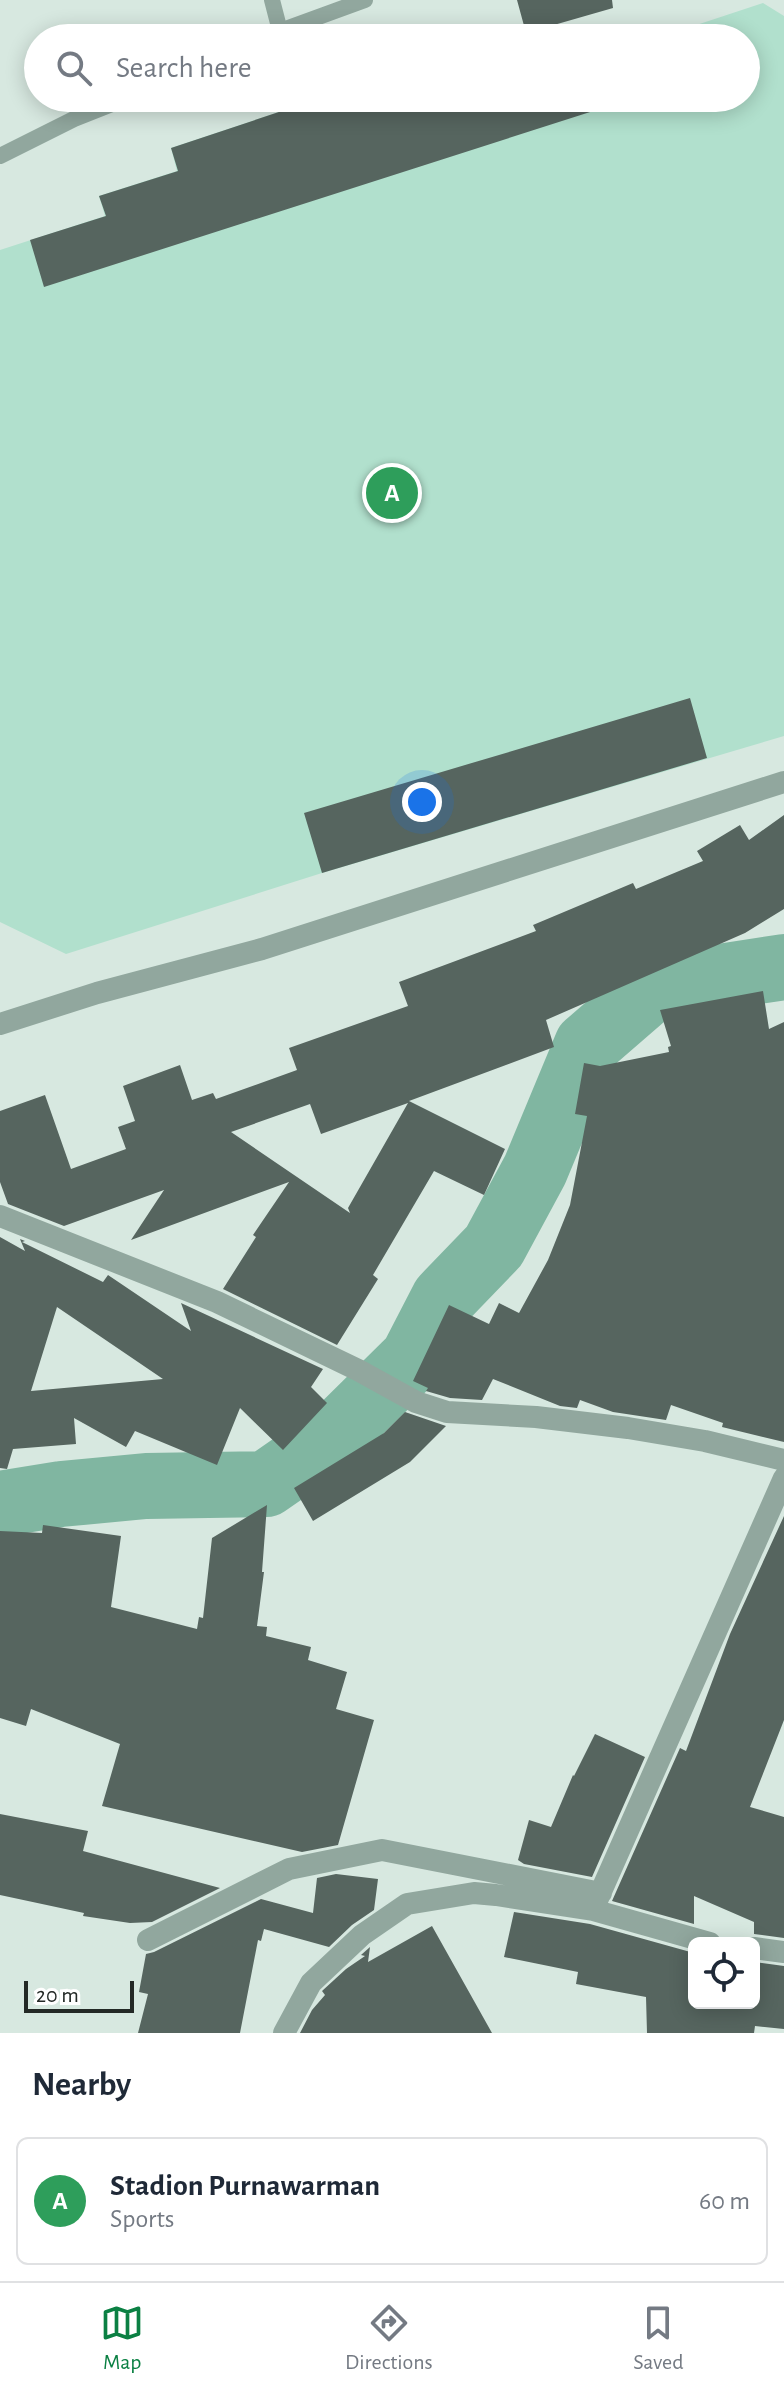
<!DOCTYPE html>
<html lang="en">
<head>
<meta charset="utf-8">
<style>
  :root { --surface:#fff; --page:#f6f6f7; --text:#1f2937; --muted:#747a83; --line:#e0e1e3; --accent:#0b8043 }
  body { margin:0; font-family:"Alegreya Sans",sans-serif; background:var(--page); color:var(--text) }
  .controls { position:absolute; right:24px; bottom:24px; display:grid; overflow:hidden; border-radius:12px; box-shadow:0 4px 20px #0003 }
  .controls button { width:72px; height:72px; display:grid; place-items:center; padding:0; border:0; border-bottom:2px solid var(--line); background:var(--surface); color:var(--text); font:40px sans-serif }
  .scale { position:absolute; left:24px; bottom:20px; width:110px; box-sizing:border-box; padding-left:8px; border:4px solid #232926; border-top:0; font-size:22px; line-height:28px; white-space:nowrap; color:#232926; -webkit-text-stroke:6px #fff; paint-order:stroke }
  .you { position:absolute; left:422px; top:802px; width:28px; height:28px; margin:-20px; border:6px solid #fff; border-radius:50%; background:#1a73e8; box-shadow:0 0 0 12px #1a73e833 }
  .badge { display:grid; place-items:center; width:52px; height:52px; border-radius:50%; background:var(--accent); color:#fff; font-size:26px; font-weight:700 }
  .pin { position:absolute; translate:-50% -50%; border:4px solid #fff; box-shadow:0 2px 8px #0006 }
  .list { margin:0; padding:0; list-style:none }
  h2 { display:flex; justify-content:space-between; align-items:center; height:104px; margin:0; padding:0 32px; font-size:34px }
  h2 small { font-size:26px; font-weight:400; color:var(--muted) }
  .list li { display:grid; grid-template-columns:52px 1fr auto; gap:24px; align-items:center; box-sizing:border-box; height:128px; margin:0 16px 16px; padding:0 16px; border:2px solid var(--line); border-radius:12px }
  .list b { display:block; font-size:30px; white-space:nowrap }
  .list p { margin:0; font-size:26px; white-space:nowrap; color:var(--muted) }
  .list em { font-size:26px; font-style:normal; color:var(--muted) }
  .icon { flex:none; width:44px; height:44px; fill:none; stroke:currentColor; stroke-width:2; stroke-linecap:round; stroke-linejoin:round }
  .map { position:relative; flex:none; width:784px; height:2033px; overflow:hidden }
  .search { position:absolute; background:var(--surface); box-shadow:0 4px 20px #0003; left:24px; right:24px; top:24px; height:88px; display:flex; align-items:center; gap:20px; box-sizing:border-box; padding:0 28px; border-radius:44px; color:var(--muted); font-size:30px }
  .sheet { height:248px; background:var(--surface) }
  nav { display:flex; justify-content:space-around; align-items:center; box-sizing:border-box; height:112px; border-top:2px solid var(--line); background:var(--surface); font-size:22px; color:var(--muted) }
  nav a { display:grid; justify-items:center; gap:4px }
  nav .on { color:var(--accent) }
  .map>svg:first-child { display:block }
  .green { fill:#b1e0cd }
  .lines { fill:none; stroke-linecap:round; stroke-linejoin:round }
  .river { stroke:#80b6a1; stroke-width:66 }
  .building { fill:#56655f; fill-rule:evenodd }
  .service { stroke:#91a79e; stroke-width:16 }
  .minor { stroke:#91a79e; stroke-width:22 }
</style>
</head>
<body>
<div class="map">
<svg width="784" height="2033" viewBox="0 0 784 2033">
  <rect width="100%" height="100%" fill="#d7e8e0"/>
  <path class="green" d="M 763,3 L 784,16 L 784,736 L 322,873 L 66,954 L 0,922 L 0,250 L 105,216 L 99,196 L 177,171 L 171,148 L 321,98 L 746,98 L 746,38 L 657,38 Z"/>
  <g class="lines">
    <path class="river" d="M 0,1504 L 61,1494 L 146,1486 L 266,1484 L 331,1439 L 413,1358 L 444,1298 L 494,1246 L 535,1170 L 587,1045 L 654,987 L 784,967"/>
  </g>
  <path class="building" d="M 517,0 L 612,0 L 613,8 L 526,33 Z
    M 321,98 L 611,98 L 612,105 L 44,287 L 30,240 L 106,216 L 99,196 L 178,171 L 171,148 Z
    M 690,698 L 707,758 L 322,873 L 304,813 Z
    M 784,815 L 784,909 L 745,933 L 546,1020 L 554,1047 L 409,1101 L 505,1149 L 484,1195 L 434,1171 L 373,1275 L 378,1279 L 337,1345 L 223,1289 L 256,1237 L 253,1235 L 289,1182 L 131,1240 L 164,1190 L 64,1226 L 8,1204 L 0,1182 L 0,1111 L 45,1095 L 71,1169 L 126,1149 L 118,1127 L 135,1121 L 123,1086 L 180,1065 L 192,1100 L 213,1093 L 216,1099 L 297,1070 L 289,1048 L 408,1006 L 399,982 L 536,931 L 533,925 L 633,883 L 636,889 L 703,861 L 697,851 L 740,825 L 749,840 ZM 408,1103 L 348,1208 L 350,1213 L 231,1132 L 310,1104 L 321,1134 Z
    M 763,991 L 769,1029 L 784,1022 L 784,1442 L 722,1427 L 723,1423 L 671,1405 L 666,1420 L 613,1412 L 580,1400 L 577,1408 L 560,1406 L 493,1379 L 482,1400 L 450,1398 L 426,1391 L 428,1388 L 413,1381 L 449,1305 L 489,1324 L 499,1303 L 519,1313 L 548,1260 L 570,1205 L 587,1116 L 575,1114 L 584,1063 L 600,1066 L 669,1052 L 668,1047 L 671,1046 L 660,1010 Z
    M 0,1237 L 25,1251 L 20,1239 L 25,1241 L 22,1242 L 103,1282 L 108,1275 L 191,1331 L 181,1303 L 323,1369 L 311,1387 L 327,1403 L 283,1450 L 240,1408 L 217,1465 L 135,1431 L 126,1447 L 74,1418 L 76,1444 L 13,1449 L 7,1469 L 0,1468 ZM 57,1307 L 163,1379 L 31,1391 Z
    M 405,1412 L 446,1426 L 410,1462 L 313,1521 L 294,1488 L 384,1433 Z
    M 267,1505 L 262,1572 L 264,1572 L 257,1626 L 267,1627 L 266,1636 L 311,1647 L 308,1660 L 347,1672 L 336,1709 L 374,1720 L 338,1845 L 302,1852 L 102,1806 L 120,1744 L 31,1709 L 26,1726 L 0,1718 L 0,1531 L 42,1533 L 43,1525 L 121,1536 L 111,1607 L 197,1629 L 199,1617 L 203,1618 L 212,1538 Z
    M 784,1516 L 784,1720 L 750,1807 L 784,1817 L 784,1938 L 754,1934 L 754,1922 L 694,1896 L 694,1924 L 612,1901 L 680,1748 L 686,1751 L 730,1634 Z
    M 595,1734 L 645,1757 L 592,1877 L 524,1864 L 518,1860 L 529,1820 L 551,1827 L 573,1775 L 574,1776 Z
    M 0,1814 L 88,1831 L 83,1851 L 220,1888 L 152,1922 L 130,1923 L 83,1916 L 84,1913 L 0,1895 Z
    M 336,1874 L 378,1879 L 374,1910 L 352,1925 L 329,1947 L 264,1929 L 261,1941 L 258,1940 L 240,2033 L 138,2033 L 148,1994 L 139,1992 L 146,1954 L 154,1952 L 261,1899 L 313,1913 L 317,1878 Z
    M 514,1912 L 590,1924 L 694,1953 L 694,2003 L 754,2003 L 754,1962 L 784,1966 L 784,2029 L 755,2026 L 754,2033 L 647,2033 L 646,1997 L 576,1984 L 578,1972 L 504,1957 Z
    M 432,1926 L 492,2033 L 300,2033 L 312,2010 L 325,1995 L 322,1991 L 346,1969 L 365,1956 L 361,1955 L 370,1947 L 368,1962 Z"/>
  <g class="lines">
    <path class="service" d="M 280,31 L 365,0
      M 264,38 L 280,31 L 272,0
      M 0,156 L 74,119 L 127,98"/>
    <path class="minor" d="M 0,1024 L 97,993 L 262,949 L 784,782
      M 0,1216 L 217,1302 L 358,1370 L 416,1402 L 447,1412 L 536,1417 L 628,1428 L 705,1441 L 784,1460
      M 595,1905 L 784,1478
      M 148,1940 L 289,1869 L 382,1850 L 601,1893
      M 754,1948 L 784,1952
      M 284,2033 L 311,1983 L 362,1935 L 407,1904 L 474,1893 L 496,1895 L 593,1910 L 710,1943"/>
  </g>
</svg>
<div class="controls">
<button><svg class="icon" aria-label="locate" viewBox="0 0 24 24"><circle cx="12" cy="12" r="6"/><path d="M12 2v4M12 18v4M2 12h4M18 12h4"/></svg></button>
</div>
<div class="scale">20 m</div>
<div class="you"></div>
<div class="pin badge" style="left:392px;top:493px;background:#2e9e5b">A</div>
<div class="search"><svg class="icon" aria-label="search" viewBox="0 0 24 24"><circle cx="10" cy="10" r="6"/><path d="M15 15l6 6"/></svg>Search here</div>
</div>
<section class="sheet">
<h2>Nearby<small></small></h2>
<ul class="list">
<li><span class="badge" style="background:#2e9e5b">A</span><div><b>Stadion Purnawarman</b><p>Sports</p></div><em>60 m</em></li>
</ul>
</section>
<nav>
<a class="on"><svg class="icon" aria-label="map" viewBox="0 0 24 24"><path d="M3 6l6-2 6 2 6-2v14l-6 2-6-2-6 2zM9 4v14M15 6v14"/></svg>Map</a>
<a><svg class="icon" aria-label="directions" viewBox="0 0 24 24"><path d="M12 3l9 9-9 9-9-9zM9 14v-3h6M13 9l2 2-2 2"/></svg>Directions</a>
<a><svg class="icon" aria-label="saved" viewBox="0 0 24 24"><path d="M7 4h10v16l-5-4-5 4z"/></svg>Saved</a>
</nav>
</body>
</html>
